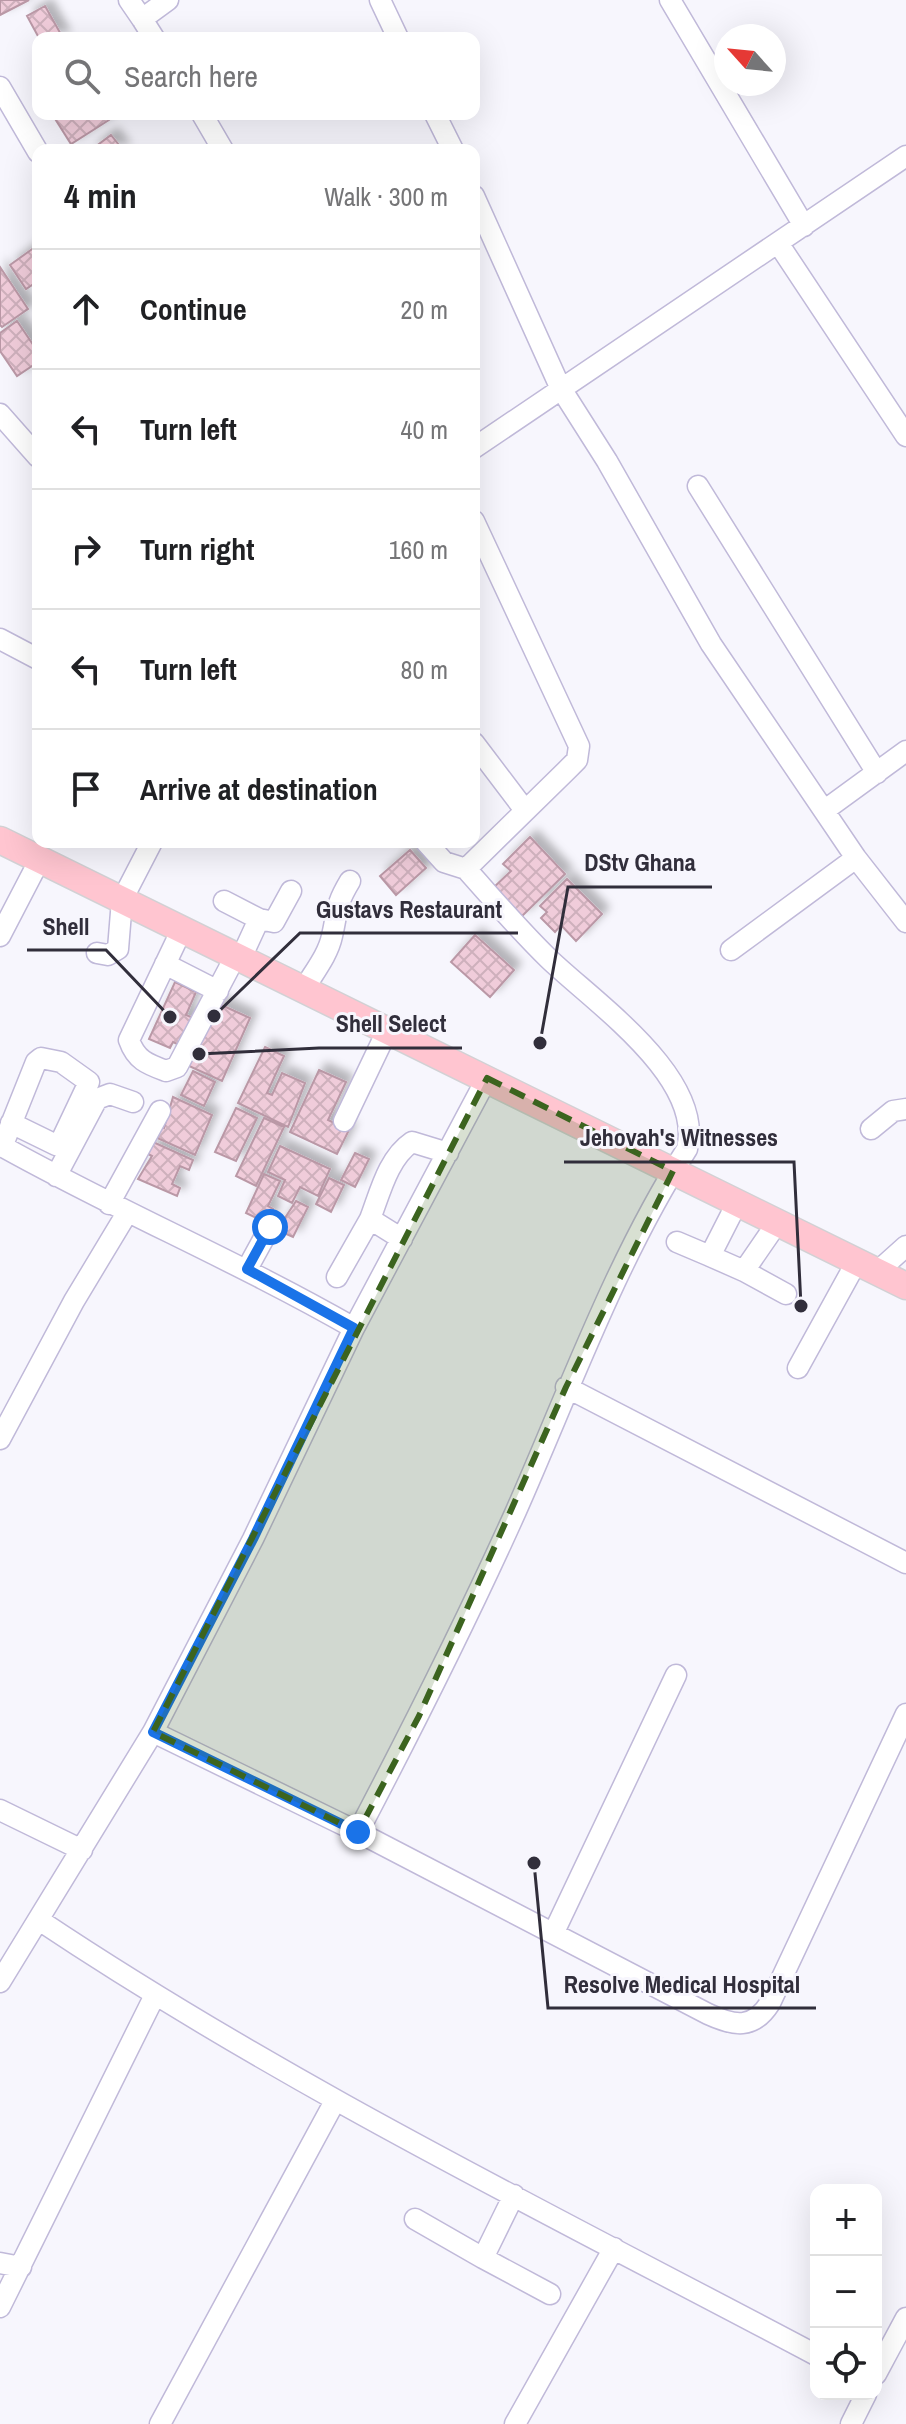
<!DOCTYPE html>
<html lang="en">
<head>
<meta charset="utf-8">
<style>
  :root { --surface:#fff; --page:#f6f6f6; --text:#202124; --muted:#757577; --line:#e0e0e0 }
  body { margin:0; font-family:"Archivo Narrow",sans-serif; background:var(--page); color:var(--text) }
  .controls { position:absolute; right:24px; bottom:24px; display:grid; overflow:hidden; border-radius:16px; box-shadow:0 8px 32px #0002 }
  .controls button { width:72px; height:72px; display:grid; place-items:center; padding:0; border:0; border-bottom:2px solid var(--line); background:var(--surface); color:var(--text); font:40px sans-serif }
  .compass { position:absolute; left:714px; top:24px; width:72px; height:72px; border-radius:50%; background:var(--surface); box-shadow:0 8px 32px #0002; rotate:297deg }
  .stop { position:absolute; width:24px; height:24px; margin:-18px; border:6px solid #1a73e8; border-radius:50%; background:#fff }
  .stop.end { background:#1a73e8; border-color:#fff; box-shadow:0 2px 8px #0008 }
  .list { margin:0; padding:0; list-style:none }
  h2 { display:flex; justify-content:space-between; align-items:center; height:104px; margin:0; padding:0 32px; font-size:34px }
  h2 small { font-size:26px; font-weight:400; color:var(--muted) }
  .list li { display:grid; grid-template-columns:52px 1fr auto; gap:24px; align-items:center; box-sizing:border-box; height:120px; padding:0 32px; border-top:2px solid var(--line) }
  .list b { display:block; font-size:30px; white-space:nowrap }
  .list em { font-size:26px; font-style:normal; color:var(--muted) }
  .icon { flex:none; width:44px; height:44px; fill:none; stroke:currentColor; stroke-width:2; stroke-linecap:round; stroke-linejoin:round }
  .map { position:relative; flex:none; width:906px; height:2424px; overflow:hidden }
  .search { position:absolute; background:var(--surface); box-shadow:0 8px 32px #0002; left:32px; top:32px; width:448px; height:88px; display:flex; align-items:center; gap:20px; box-sizing:border-box; padding:0 28px; border-radius:16px; color:var(--muted); font-size:30px }
  .panel { position:absolute; background:var(--surface); box-shadow:0 8px 32px #0002; left:32px; top:144px; width:448px; height:704px; border-radius:16px }
  .map>svg:first-child { display:block }
  .building { fill:url(#building-cross-hatch); stroke:#ba98a6; stroke-width:2; filter:url(#shadow) }
  .lines { fill:none; stroke-linecap:round; stroke-linejoin:round }
  .minor-casing { stroke:#c0b9d9; stroke-width:23 }
  .major-casing { stroke:#d2d1d4; stroke-width:29 }
  .minor { stroke:#fff; stroke-width:20 }
  .major { stroke:#ffc5d0; stroke-width:26 }
  .route { stroke:#1a73e8; stroke-width:10 }
  .marked { fill:#3c641f; fill-opacity:0.2; stroke:#3c641f; stroke-width:6; stroke-dasharray:16 10; stroke-linejoin:round }
  .leader { fill:none; stroke:#312e3b; stroke-width:3 }
  .callout-dot { fill:#312e3b; stroke:#f7f6fd; stroke-width:3 }
  .callout-label { font-size:24px; text-anchor:middle; font-weight:bold; fill:#312e3b; stroke:#f7f6fd; stroke-width:6; stroke-linejoin:round; paint-order:stroke }
</style>
</head>
<body>
<div class="map">
<svg width="906" height="2424" viewBox="0 0 906 2424">
  <defs>
    <pattern id="building-cross-hatch" width="8" height="8" patternUnits="userSpaceOnUse" patternTransform="scale(2)"><rect width="8" height="8" fill="#f0ccda"/><path d="M0 0l8 8M0 8l8-8" fill="none" stroke="#ceb0bc"/></pattern>
    <filter id="shadow"><feDropShadow dx="7" dy="-7" stdDeviation="4" flood-color="#0004"/></filter>
  </defs>
  <rect width="100%" height="100%" fill="#f7f6fd"/>
  <path class="building" d="M 0,0 L 29,0 L 0,15 Z
    M 45,6 L 63,38 L 39,38 L 27,16 Z
    M 52,114 L 106,114 L 109,120 L 71,144 Z
    M 111,135 L 123,150 L 91,150 Z
    M 35,247 L 38,281 L 26,289 L 10,265 Z
    M 0,267 L 28,309 L 2,327 L 0,325 Z
    M 17,321 L 38,352 L 38,362 L 17,376 L 0,351 L 0,333 Z
    M 530,837 L 565,874 L 521,917 L 493,888 L 511,871 L 503,864 Z
    M 410,850 L 426,868 L 396,895 L 380,876 Z
    M 567,879 L 602,914 L 576,941 L 561,925 L 555,932 L 541,918 L 547,912 L 540,906 Z
    M 475,935 L 514,970 L 490,997 L 451,962 Z
    M 175,982 L 196,992 L 186,1015 L 208,1024 L 195,1052 L 173,1042 L 170,1048 L 149,1039 Z
    M 217,1003 L 250,1018 L 222,1081 L 189,1066 Z
    M 265,1047 L 284,1056 L 267,1093 L 272,1095 L 282,1073 L 305,1083 L 288,1127 L 238,1103 Z
    M 319,1070 L 346,1082 L 328,1120 L 349,1130 L 337,1154 L 290,1132 Z
    M 193,1071 L 215,1082 L 204,1106 L 181,1095 Z
    M 173,1097 L 212,1115 L 195,1155 L 155,1137 L 160,1126 L 164,1128 Z
    M 236,1108 L 257,1118 L 236,1161 L 215,1152 Z
    M 264,1118 L 284,1127 L 256,1186 L 236,1176 Z
    M 153,1142 L 193,1160 L 189,1170 L 180,1166 L 172,1184 L 180,1188 L 177,1196 L 138,1179 L 152,1156 L 148,1154 Z
    M 280,1146 L 330,1169 L 318,1196 L 300,1187 L 292,1203 L 278,1196 L 285,1180 L 268,1172 Z
    M 355,1153 L 369,1159 L 355,1187 L 341,1180 Z
    M 264,1174 L 280,1181 L 268,1206 L 273,1209 L 267,1223 L 246,1213 Z
    M 329,1178 L 344,1185 L 331,1212 L 316,1204 Z
    M 296,1201 L 308,1207 L 293,1237 L 277,1230 Z"/>
  <g class="lines">
    <g class="minor-casing">
      <path id="minor" d="M 129,0 L 142,19
        M 380,0 L 398,38
        M 670,0 L 804,226
        M 154,38 L 142,19 L 168,0
        M 0,87 L 38,152
        M 202,114 L 223,150
        M 435,114 L 453,150
        M 474,196 L 560,387 L 607,461 L 711,644 L 856,858 L 906,922
        M 778,243 L 906,436
        M 0,414 L 38,457
        M 474,448 L 906,156
        M 698,486 L 877,773
        M 0,639 L 38,659
        M 474,743 L 524,809
        M 825,810 L 906,751
        M 426,842 L 444,862 L 466,869
        M 224,901 L 259,919 L 241,958
        M 259,919 L 274,922 L 291,891
        M 182,929 L 129,1040 C 136,1060 147,1064 166,1071 L 177,1067 L 236,955
        M 0,936 L 40,859
        M 731,950 L 856,858
        M 97,953 L 108,955 L 118,949 L 122,900 L 152,842
        M 165,964 L 218,991
        M 304,989 C 314,972 328,955 332,936 C 338,910 335,906 350,881
        M 344,1121 L 388,1029
        M 871,1129 L 893,1111 L 906,1109
        M 0,1145 C 116,1210 239,1262 354,1328
        M 2,1147 L 36,1062 L 41,1058 L 61,1062 L 89,1082 L 62,1139 L 56,1145 L 11,1123
        M 56,1176 L 97,1099 L 110,1094 L 133,1102
        M 737,1203 L 710,1256 L 744,1271 L 777,1223
        M 109,1204 L 160,1111
        M 370,1219 C 380,1193 388,1158 412,1142 L 448,1153
        M 677,1242 L 710,1256
        M 247,1269 L 270,1227
        M 744,1271 L 786,1294
        M 877,1272 L 906,1246
        M 337,1277 L 370,1219 L 402,1239
        M 798,1368 L 857,1261
        M 566,1387 L 906,1563
        M 0,1439 L 74,1301 L 127,1213
        M 153,1732 L 358,1832 L 708,2014 C 734,2026 753,2030 770,2003 L 906,1714
        M 0,1810 L 82,1850
        M 358,1832 C 413,1727 467,1620 516,1511 C 570,1389 615,1262 687,1149 C 705,1078 595,1003 549,959 C 520,931 493,899 466,869 L 568,769 L 577,760 L 579,746 L 474,521
        M 39,1920 C 286,2085 554,2216 816,2355
        M 554,1932 L 676,1675
        M 0,1982 L 153,1732 L 253,1539 L 354,1328 L 487,1078
        M 415,2219 L 483,2258 L 514,2195
        M 483,2258 L 550,2294
        M 0,2263 L 21,2267
        M 0,2307 L 154,1997
        M 876,2374 L 906,2318
        M 160,2424 L 335,2101
        M 515,2424 L 614,2248
        M 851,2424 L 866,2394"/>
    </g>
    <g class="major-casing">
      <path id="major" d="M 0,840 L 906,1286"/>
    </g>
    <use href="#minor" class="minor"/>
    <use href="#major" class="major"/>
  </g>
  <g class="lines">
    <path class="route" d="M 270,1227 L 247,1269 L 354,1328 L 253,1539 L 153,1732 L 358,1832"/>
  </g>
  <path class="marked" d="M 487,1078 L 673,1171 L 566,1387 L 419,1716 L 358,1832 L 153,1732 Z"/>
  <path class="leader" d="M540 1043L568 887H712M214 1016L300 933H518M170 1017L106 950H27M199 1054L319 1048H462M801 1306L794 1162H564M534 1863L548 2008H816"/>
  <g class="callout-dot">
    <circle cx="540" cy="1043" r="8"/>
    <circle cx="214" cy="1016" r="8"/>
    <circle cx="170" cy="1017" r="8"/>
    <circle cx="199" cy="1054" r="8"/>
    <circle cx="801" cy="1306" r="8"/>
    <circle cx="534" cy="1863" r="8"/>
  </g>
  <g class="callout-label">
    <text x="640" y="871">DStv Ghana</text>
    <text x="409" y="918">Gustavs Restaurant</text>
    <text x="66" y="935">Shell</text>
    <text x="391" y="1032">Shell Select</text>
    <text x="679" y="1146">Jehovah's Witnesses</text>
    <text x="682" y="1993">Resolve Medical Hospital</text>
  </g>
</svg>
<div class="controls">
<button>+</button>
<button>−</button>
<button><svg class="icon" aria-label="locate" viewBox="0 0 24 24"><circle cx="12" cy="12" r="6"/><path d="M12 2v4M12 18v4M2 12h4M18 12h4"/></svg></button>
</div>
<svg class="compass" viewBox="-18 -18 36 36"><path d="M0-13l5 13h-10z" fill="#e53935"/><path d="M0 13l5-13h-10z" fill="#757577"/></svg>
<div class="stop" style="left:270px;top:1227px"></div>
<div class="stop end" style="left:358px;top:1832px"></div>
<div class="search"><svg class="icon" aria-label="search" viewBox="0 0 24 24"><circle cx="10" cy="10" r="6"/><path d="M15 15l6 6"/></svg>Search here</div>
<section class="panel">
<h2>4 min<small>Walk · 300 m</small></h2>
<ul class="list">
<li><svg class="icon" aria-label="ahead" viewBox="0 0 24 24"><path d="M12 20V5M6 11l6-6 6 6"/></svg><div><b>Continue</b></div><em>20 m</em></li>
<li><svg class="icon" aria-label="left" viewBox="0 0 24 24"><path d="M17 20v-9H6M10 6l-5 5 5 5"/></svg><div><b>Turn left</b></div><em>40 m</em></li>
<li><svg class="icon" aria-label="right" viewBox="0 0 24 24"><path d="M7 20v-9h11M14 6l5 5-5 5"/></svg><div><b>Turn right</b></div><em>160 m</em></li>
<li><svg class="icon" aria-label="left" viewBox="0 0 24 24"><path d="M17 20v-9H6M10 6l-5 5 5 5"/></svg><div><b>Turn left</b></div><em>80 m</em></li>
<li><svg class="icon" aria-label="arrive" viewBox="0 0 24 24"><path d="M6 21V4h12l-3 4 3 4H6"/></svg><div><b>Arrive at destination</b></div></li>
</ul>
</section>
</div>
</body>
</html>
